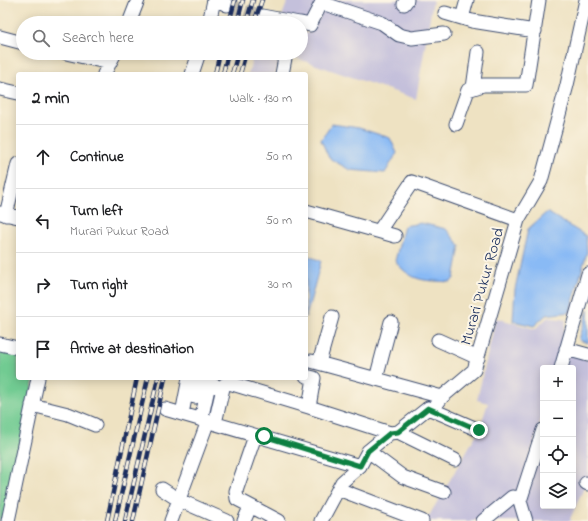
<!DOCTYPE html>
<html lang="en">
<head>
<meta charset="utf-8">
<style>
  :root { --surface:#fff; --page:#f6f6f6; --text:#202124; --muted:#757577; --line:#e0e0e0 }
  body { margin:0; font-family:"Indie Flower",sans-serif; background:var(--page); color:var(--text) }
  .controls { position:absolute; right:12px; bottom:12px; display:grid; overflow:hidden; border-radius:4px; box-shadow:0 2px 10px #0003 }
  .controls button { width:36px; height:36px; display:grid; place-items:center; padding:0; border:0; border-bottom:1px solid var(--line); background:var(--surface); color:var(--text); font:20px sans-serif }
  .stop { position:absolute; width:12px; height:12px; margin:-9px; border:3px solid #0b8043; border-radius:50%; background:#fff }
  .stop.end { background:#0b8043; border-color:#fff; box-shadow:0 1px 4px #0008 }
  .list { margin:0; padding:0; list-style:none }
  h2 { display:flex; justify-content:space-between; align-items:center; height:52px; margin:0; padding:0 16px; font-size:17px }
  h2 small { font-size:13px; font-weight:400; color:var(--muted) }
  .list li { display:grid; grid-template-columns:26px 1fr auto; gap:12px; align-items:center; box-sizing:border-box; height:64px; padding:0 16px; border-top:1px solid var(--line) }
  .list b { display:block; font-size:15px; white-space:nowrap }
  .list p { margin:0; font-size:13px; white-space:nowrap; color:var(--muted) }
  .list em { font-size:13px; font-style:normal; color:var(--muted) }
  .icon { flex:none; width:22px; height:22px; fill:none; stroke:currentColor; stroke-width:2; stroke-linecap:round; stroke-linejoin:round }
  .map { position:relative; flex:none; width:588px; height:521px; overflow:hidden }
  .search { position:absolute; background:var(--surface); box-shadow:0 2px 10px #0003; left:16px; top:16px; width:292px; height:44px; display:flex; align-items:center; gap:10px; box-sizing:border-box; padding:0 14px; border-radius:22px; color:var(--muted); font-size:15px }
  .panel { position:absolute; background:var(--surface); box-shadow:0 2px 10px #0003; left:16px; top:72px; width:292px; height:308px; border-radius:4px }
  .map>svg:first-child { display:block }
  .industrial { fill:#c4c0db }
  .green { fill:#71cb92; stroke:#467d78 }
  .water { fill:#89baf5; stroke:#5274aa }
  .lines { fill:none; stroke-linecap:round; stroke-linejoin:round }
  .minor-tunnel { stroke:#c4beae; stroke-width:13; stroke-dasharray:13 6; stroke-linecap:butt }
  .minor-casing { stroke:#3b4a6d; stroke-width:15 }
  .minor { stroke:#fff; stroke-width:13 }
  .rail-casing { stroke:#1b2f5e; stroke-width:4.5 }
  .rail { stroke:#fcf5e5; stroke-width:3; stroke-dasharray:9; stroke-linecap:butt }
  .route { stroke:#0b8043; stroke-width:5 }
  .labels { text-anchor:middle; stroke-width:4; stroke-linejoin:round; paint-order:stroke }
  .street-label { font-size:16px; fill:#1b2f5e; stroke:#fcf5e5 }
</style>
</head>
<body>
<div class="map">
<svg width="588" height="521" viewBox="0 0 588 521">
  <rect width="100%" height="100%" fill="#fcf5e5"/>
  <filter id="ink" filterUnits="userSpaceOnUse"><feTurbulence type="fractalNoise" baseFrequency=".025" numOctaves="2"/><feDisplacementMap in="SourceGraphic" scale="8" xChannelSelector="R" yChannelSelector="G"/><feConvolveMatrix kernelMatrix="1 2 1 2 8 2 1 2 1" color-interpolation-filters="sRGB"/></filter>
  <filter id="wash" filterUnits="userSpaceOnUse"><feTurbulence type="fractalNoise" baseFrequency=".012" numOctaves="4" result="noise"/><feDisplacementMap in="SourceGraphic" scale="16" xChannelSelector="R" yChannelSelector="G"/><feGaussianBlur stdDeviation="0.9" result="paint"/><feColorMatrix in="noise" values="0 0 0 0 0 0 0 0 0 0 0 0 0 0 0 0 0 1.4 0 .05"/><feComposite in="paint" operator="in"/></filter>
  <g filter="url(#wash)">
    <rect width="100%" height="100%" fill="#eee2c2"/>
    <path class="industrial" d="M 288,0 L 320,0 L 308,21 L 282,16 Z
      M 329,0 L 433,0 L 416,99 L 281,53 L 275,74 L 248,74 L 254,53 L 301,53 L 301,32 L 311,33 Z
      M 548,317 L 566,320 L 556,368 L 543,368 L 543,412 L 520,488 L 474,521 L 426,521 L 479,430 L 488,403 L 477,400 L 496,318 L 535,329 Z
      M 568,353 L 588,360 L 588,479 L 570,519 L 572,521 L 530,521 L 524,502 L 543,437 L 543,506 L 573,506 L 573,368 L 564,368 Z
      M 512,500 L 521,521 L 488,521 Z"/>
    <path class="green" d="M 0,351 L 18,356 L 18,378 L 34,378 L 4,521 L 0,521 Z"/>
    <path class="water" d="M 332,124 L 359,128 L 390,138 L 397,153 L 385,173 L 350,170 L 329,158 L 321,140 Z
      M 547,212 L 586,236 L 587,252 L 570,312 L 546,315 L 534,326 L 513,321 L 515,289 L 528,229 Z
      M 421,223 L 446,229 L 460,246 L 454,278 L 451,282 C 424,280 413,283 395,261 L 404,226 Z
      M 306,255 L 321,261 L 306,317 Z
      M 588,310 L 588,343 L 579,340 Z"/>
  </g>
  <g filter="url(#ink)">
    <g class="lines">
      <path class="minor-tunnel" d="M 227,5 L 262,16"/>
      <g class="minor-casing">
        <path id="minor" d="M 217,0 L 227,5
          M 322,3 L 382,23 L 399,35 L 412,38 L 444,34
          M 404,4 L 407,0
          M 445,13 L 472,21 L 535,31
          M 262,16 L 299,23
          M 462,18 L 467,0
          M 129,23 L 138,0
          M 209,23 L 214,0
          M 301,23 L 310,25 L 323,0
          M 0,37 L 23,43
          M 66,53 L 110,63
          M 104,74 L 115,53
          M 192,74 L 199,53
          M 282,74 L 286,53
          M 473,88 L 478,52
          M 0,89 L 18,93
          M 456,124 L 468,90 L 483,85 L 526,85 L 539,0
          M 306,211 L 395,236
          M 0,213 L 18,217
          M 6,215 L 18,164
          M 379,231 L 412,182 L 518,220
          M 438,340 L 478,358
          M 0,344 L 18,348
          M 566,349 L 588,355
          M 311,361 L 442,397
          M 319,363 L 332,317
          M 561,368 L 588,274
          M 306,376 L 314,378 L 309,407 L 390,433
          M 376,379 L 391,322
          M 223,388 L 225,384 L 229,383 L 309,407
          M 186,395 L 195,397 L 198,383 L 209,384 L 210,378
          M 32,405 L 68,414 L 95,425
          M 428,408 L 479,430
          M 165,409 L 360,466
          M 182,414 L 189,378
          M 201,420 L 209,384 L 223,388 L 215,423
          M 398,432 L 455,460
          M 255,436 L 236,491 L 237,499 L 279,521
          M 368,451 L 403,477 L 444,492
          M 586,483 L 588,484
          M 162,489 L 179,500 L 227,521
          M 338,489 L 422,521
          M 8,521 L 38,378
          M 171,521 L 208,421
          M 244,521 L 250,507
          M 321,521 L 342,482 L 360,466 L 368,451 L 390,433 L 398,432 L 428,408 L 433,409 L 442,397 L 474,370 L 518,220 L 541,181 L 567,85 L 586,0
          M 483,521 L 512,497 L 521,498
          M 526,521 L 520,501 L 543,430"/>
      </g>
      <use href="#minor" class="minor"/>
      <g class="rail-casing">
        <path id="rail" d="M 229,23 L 235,0
          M 237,23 L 243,0
          M 246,23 L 253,0
          M 254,23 L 262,0
          M 215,74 L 220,53
          M 223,74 L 228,53
          M 232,74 L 238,53
          M 240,74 L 246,53
          M 107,521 L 137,378
          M 115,521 L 148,378
          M 125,521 L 158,378
          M 133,521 L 165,378"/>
      </g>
      <use href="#rail" class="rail"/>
    </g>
  </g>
  <g class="lines" filter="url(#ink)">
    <path class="route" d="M 264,436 L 360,466 L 368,451 L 390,433 L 398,432 L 428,408 L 479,430"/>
  </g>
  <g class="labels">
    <g class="street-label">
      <text transform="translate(481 286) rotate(-74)" y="6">Murari Pukur Road</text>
    </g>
  </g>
</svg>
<div class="controls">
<button>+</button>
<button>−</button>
<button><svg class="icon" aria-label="locate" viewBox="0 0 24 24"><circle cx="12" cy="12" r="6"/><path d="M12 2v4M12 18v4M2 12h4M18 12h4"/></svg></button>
<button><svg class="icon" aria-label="layers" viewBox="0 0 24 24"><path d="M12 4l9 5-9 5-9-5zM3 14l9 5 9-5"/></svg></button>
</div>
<div class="stop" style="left:264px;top:436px"></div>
<div class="stop end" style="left:479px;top:430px"></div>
<div class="search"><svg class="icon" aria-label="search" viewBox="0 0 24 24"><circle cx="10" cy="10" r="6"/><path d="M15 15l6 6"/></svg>Search here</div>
<section class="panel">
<h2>2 min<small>Walk · 130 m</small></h2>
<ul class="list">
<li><svg class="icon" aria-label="ahead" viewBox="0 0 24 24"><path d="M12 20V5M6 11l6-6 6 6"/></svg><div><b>Continue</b></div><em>50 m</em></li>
<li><svg class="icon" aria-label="left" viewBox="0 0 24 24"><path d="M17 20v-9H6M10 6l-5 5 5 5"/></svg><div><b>Turn left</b><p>Murari Pukur Road</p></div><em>50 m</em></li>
<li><svg class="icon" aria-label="right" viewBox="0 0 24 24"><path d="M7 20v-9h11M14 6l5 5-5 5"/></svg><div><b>Turn right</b></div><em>30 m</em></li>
<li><svg class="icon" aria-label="arrive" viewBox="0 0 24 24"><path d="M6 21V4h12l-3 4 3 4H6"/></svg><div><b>Arrive at destination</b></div></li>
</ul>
</section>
</div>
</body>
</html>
